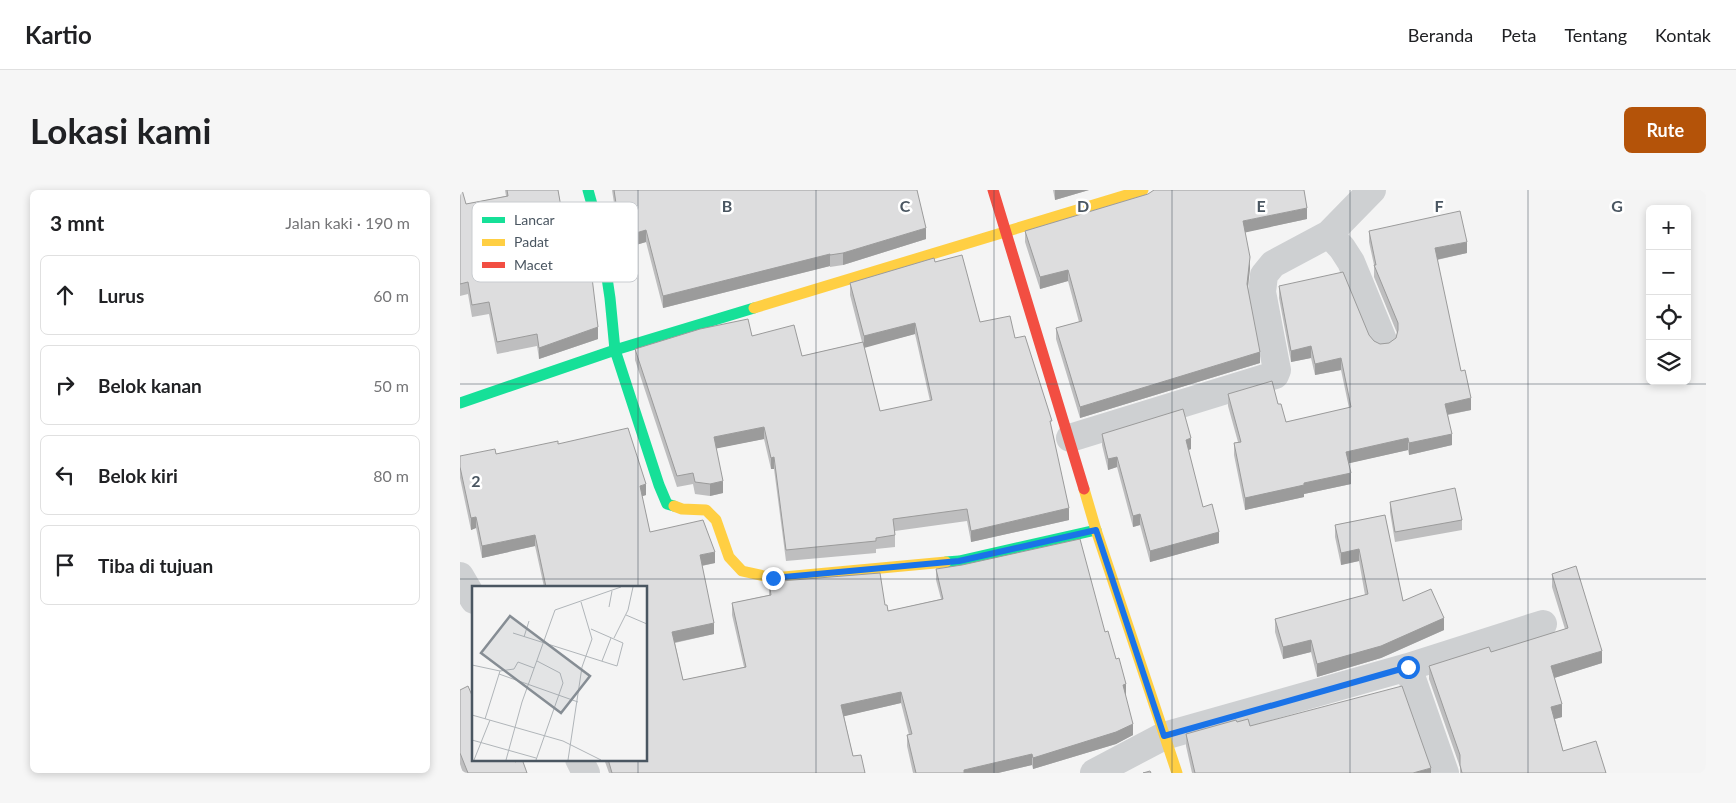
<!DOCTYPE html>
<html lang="id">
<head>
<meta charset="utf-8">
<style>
  :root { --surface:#fff; --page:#f6f6f6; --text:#202124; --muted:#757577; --line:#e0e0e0; --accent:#b45309 }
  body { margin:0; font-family:Lato,sans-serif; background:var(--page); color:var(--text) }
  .controls { position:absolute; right:15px; top:15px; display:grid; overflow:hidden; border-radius:8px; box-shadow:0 2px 8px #0003 }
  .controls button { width:45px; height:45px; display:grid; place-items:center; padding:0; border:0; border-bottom:1px solid var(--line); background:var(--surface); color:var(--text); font:25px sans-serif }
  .stop { position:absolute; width:15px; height:15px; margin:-11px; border:4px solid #1a73e8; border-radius:50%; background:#fff }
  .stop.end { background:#1a73e8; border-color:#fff; box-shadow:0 1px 5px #0008 }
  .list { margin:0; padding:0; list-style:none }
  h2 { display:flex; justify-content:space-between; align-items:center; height:65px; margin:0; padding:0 20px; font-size:21px }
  h2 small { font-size:16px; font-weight:400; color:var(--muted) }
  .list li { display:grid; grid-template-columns:32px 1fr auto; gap:15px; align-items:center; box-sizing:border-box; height:80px; margin:0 10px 10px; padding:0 10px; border:1px solid var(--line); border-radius:8px }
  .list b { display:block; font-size:19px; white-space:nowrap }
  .list em { font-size:16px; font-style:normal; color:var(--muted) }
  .icon { flex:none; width:28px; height:28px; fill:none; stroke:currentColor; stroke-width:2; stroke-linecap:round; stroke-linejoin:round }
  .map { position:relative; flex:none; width:1246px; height:583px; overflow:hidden; border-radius:8px }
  header { display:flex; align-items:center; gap:30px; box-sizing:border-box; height:70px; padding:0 25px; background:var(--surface); border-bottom:1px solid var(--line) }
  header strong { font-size:24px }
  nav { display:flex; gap:28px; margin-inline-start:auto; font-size:18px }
  .intro { display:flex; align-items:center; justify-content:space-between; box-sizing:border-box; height:120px; padding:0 30px }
  h1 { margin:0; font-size:35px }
  .button { padding:12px 22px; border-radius:8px; background:var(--accent); color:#fff; font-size:18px; font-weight:700 }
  main { display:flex; gap:30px; padding:0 30px }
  aside { flex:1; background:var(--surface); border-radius:8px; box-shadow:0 2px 8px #0003 }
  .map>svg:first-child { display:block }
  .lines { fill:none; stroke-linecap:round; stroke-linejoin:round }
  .street { stroke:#ced0d2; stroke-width:28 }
  .fast { stroke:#16e098; stroke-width:11 }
  .slow { stroke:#ffcf43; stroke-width:11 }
  .jam { stroke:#f24e42; stroke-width:11 }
  .wall { fill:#bebebf; fill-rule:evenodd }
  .shaded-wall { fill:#9b9b9b }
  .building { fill:#ddddde; stroke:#9b9b9b }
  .route { stroke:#1a73e8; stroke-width:6 }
  .grid { fill:none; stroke:#4a5661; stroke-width:1; stroke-opacity:0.55 }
  .inset-road { fill:none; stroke:#b0b5b9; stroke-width:1 }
  .view { fill:#868d94; fill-opacity:0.15; stroke:#868d94; stroke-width:2.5 }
  .inset-edge { fill:none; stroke:#4a5661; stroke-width:2.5 }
  .key { fill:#fff; stroke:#c9ccd0; stroke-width:1 }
  .key-label { font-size:14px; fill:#4a5661 }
  .grid-label { font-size:16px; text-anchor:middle; font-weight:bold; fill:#4a5661; stroke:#fff; stroke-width:5; stroke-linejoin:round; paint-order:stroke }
</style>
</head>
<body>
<header>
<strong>Kartio</strong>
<nav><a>Beranda</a><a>Peta</a><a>Tentang</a><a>Kontak</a></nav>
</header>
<div class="intro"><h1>Lokasi kami</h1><a class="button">Rute</a></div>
<main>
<aside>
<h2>3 mnt<small>Jalan kaki · 190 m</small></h2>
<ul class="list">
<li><svg class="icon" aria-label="ahead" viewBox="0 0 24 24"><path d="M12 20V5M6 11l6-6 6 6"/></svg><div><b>Lurus</b></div><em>60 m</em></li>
<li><svg class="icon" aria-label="right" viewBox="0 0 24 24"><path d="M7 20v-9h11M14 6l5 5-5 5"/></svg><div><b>Belok kanan</b></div><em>50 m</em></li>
<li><svg class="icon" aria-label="left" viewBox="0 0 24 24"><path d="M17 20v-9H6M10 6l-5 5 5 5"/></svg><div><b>Belok kiri</b></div><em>80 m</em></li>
<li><svg class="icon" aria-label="arrive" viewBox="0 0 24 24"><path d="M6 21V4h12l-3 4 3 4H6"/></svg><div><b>Tiba di tujuan</b></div></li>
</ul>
</aside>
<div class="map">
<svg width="1246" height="583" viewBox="0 0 1246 583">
  <rect width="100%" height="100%" fill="#f4f4f4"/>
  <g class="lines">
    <path class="street" d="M 869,44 L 882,58 L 891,72 L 923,150
      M 610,248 L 815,185 L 817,180 L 816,175 L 802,102 L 804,85 L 813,74 L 869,44 L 912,0
      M 0,386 L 14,410
      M 948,477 L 985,583
      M 119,569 L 126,583
      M 634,583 L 704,546 L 948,477 L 1083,434"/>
    <path class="fast" d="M 128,0 L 141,47 L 150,108 L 155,160 L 199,295 L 207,314 L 214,316
      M 0,213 L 155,160 L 294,118
      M 486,372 L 499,371 L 636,340"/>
    <path class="slow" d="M 294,118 L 683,0
      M 624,299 L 636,340 L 717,583
      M 214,316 L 222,319 L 246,320 L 256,330 L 269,367 L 282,381 L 313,388 L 486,372"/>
    <path class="jam" d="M 533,0 L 624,299"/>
  </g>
  <path class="wall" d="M 0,0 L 6,14 L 46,6 L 45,0 L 98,0 L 104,34 L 138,149 L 79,169 L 77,156 L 37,164 L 29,124 L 12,127 L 8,104 L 0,106 Z
    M 152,0 L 457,0 L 466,49 L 383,75 L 370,77 L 370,76 L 203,118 L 186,52 L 159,60 L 153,32 L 153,21 L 155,20 Z
    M 593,0 L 629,0 L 595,10 Z
    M 847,29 L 785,42 L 790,78 L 788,98 L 800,173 L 620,228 L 596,149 L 596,138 L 619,132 L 608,91 L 580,99 L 565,52 L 565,41 Z
    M 909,41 L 1007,63 L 977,70 L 1001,181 L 1011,220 L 988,225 L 992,255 L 949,265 L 948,260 L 889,273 L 891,294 L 844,304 L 844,307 L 785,320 L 774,265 L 774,253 L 778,252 L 768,216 L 768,204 L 818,214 L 826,232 L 889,218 L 881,180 L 855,185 L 851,168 L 831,172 L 819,108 L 819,96 L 909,145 L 914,151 L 920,154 L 929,153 L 936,148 L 937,143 L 914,87 L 914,75 L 909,52 Z
    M 475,72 L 520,132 L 555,148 L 592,240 L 609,330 L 511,352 L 507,331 L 435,341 L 435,357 L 416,359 L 416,363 L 326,371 L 314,279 L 311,279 L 304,249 L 256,258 L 263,303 L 250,306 L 235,304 L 233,294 L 217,297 L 175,170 L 175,159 L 292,146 L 342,166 L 402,152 L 390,105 L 390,93 ZM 455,144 L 470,211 L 420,221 L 404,157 Z
    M 642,244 L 731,259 L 728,260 L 743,317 L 759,353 L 690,372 L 680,335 L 673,337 L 657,277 L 648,280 L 642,255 Z
    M 98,254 L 186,305 L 182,306 L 190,342 L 255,373 L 242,376 L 254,444 L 215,453 L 223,490 L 284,477 L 272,425 L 272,413 L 309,405 L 309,392 L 425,415 L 428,421 L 481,409 L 476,390 L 476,379 L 645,442 L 666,505 L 665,506 L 673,545 L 656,554 L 573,579 L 572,575 L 538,583 L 453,583 L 447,556 L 447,545 L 449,545 L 441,513 L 384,526 L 393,566 L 405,583 L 149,583 L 144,569 L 186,569 L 186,397 L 84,397 L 75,356 L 22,368 L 16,338 L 11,340 L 0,288 L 0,266 L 36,264 Z
    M 930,312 L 1002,330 L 1002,340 L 935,352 L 930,322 Z
    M 925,325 L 943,411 L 984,440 L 921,468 L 857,487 L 851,462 L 823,469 L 815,442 L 815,429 L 905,405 L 899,371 L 881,375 L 875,347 L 875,335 Z
    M 1092,384 L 1142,473 L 1094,488 L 1102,527 L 1095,529 L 1103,561 L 1146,583 L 1000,583 L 1000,577 L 969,489 L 969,476 L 1031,462 L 1105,439 L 1092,397 Z
    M 0,500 L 14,569 L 55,572 L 67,583 L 3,583 L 0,574 Z
    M 777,532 L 790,536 L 971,583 L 732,583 L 726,556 L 726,544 Z"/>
  <path class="shaded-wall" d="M 595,0 L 629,0 L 595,10 Z
    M 847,18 L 847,29 L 783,43 L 783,31 Z
    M 466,38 L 466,49 L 383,75 L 383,63 Z
    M 186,40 L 186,52 L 159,60 L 159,48 Z
    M 1007,52 L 1007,63 L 975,70 L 975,58 Z
    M 370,64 L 370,76 L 203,118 L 203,106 Z
    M 790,67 L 790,78 L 787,105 L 787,94 Z
    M 608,80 L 608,91 L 580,99 L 580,87 Z
    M 455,133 L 455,144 L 404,158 L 404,146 Z
    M 138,137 L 138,149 L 79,169 L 79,158 Z
    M 851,156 L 851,168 L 831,172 L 831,161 Z
    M 800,162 L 800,173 L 620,228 L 620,217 Z
    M 881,168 L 881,180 L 855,185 L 855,174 Z
    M 1011,208 L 1011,220 L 985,225 L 985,214 Z
    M 304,237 L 304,249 L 254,259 L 254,247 Z
    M 992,244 L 992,255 L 949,265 L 949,253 Z
    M 731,248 L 731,259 L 726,261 L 726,250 Z
    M 948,248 L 948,260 L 886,274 L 886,262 Z
    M 314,267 L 314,279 L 311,279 L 311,268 Z
    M 657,267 L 657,277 L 648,280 L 648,269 Z
    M 891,283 L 891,294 L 844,304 L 844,307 L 785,320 L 785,308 L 844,293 Z
    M 263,291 L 263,303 L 250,306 L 250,294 Z
    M 186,294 L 186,305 L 180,307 L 180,296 Z
    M 609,318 L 609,330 L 511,352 L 511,341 Z
    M 680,324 L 680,335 L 673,337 L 673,326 Z
    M 16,327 L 16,338 L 11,340 L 11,328 Z
    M 759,342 L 759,353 L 690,372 L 690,361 Z
    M 75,345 L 75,356 L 22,368 L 22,356 Z
    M 899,359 L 899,371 L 881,375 L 881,363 Z
    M 255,362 L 255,373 L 240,376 L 240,365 Z
    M 984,428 L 984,440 L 921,468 L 857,487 L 857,474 Z
    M 254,433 L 254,444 L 212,453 L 212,442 Z
    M 851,450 L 851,462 L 823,469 L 823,457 Z
    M 1142,461 L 1142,473 L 1091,489 L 1091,476 Z
    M 666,494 L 666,505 L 663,507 L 663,495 Z
    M 441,502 L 441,513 L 381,527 L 381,515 Z
    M 1102,514 L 1102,527 L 1091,530 L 1091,517 Z
    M 673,534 L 673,545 L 656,554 L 573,579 L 573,568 Z
    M 572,564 L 572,575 L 538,583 L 504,583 L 504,580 Z
    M 971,578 L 971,583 L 953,583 Z"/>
  <path class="building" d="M 0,0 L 2,0 L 6,14 L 48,6 L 47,0 L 98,0 L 104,34 L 123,29 L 126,38 L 138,137 L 79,158 L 77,144 L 37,152 L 29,112 L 12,115 L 8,92 L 0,94 Z
    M 154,0 L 457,0 L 466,38 L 383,63 L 370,65 L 370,64 L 203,106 L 186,40 L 159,48 L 153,21 L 157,20 Z
    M 694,0 L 844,0 L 847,18 L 783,31 L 790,67 L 787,94 L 800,162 L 620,217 L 596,138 L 622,131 L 608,80 L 580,87 L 565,41 L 688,4 Z
    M 1000,21 L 1007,52 L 975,58 L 1001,181 L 1005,180 L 1011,208 L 985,214 L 992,244 L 949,253 L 948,248 L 886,262 L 891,283 L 844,293 L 844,295 L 785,308 L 774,253 L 781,252 L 768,204 L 812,191 L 818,214 L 821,214 L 826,232 L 891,217 L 881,168 L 855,174 L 851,156 L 831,161 L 819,96 L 883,82 L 909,145 L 914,151 L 920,154 L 929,153 L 936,148 L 938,140 L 938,133 L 914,75 L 916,75 L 909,41 Z
    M 502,65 L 520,132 L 550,126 L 555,148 L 565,146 L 592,231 L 590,231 L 609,318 L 511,341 L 507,319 L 433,329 L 435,345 L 416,348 L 416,351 L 326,360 L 314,267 L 311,268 L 304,237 L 254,247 L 263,291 L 250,294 L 235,292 L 233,283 L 217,286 L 175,159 L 240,139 L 288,129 L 292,146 L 334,135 L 342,166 L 403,152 L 420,221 L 472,210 L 455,133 L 404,146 L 390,93 L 474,68 L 475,72 Z
    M 723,219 L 731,248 L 726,250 L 743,317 L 752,314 L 759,342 L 690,361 L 680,324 L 673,326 L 657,267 L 648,269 L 642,244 Z
    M 168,238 L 186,294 L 180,296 L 190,342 L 243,330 L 255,362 L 240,365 L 254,433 L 212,442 L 223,490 L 286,477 L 272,413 L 311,405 L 309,392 L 420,383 L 425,415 L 427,415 L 428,421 L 483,409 L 476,379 L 502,375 L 620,349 L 645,442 L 648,441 L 656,469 L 659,468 L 666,494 L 663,495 L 673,534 L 656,542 L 573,568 L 572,564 L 504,580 L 504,583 L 456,583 L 447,545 L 452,544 L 441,502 L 381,515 L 393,566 L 401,565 L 405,583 L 152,583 L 148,569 L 186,569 L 186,397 L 86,397 L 75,345 L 22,356 L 16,327 L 11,328 L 0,277 L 0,266 L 35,259 L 36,264 L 98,251 L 98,254 Z
    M 995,298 L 1002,330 L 935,342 L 930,312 Z
    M 925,325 L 943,411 L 971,399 L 984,428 L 921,456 L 857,474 L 851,450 L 823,457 L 815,429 L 908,404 L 899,359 L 881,363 L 875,335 Z
    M 1116,376 L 1142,461 L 1091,476 L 1102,514 L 1091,517 L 1103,561 L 1136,551 L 1146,583 L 1002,583 L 1000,575 L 1000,565 L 969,476 L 1029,457 L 1031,462 L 1108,438 L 1092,384 Z
    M 8,496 L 14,510 L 14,569 L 54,569 L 55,572 L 62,569 L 67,583 L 8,583 L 0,563 L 0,500 Z
    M 942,496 L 971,578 L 953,583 L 735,583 L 726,544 L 776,530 L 777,532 L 788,529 L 790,536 Z
    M 690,581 L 691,583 L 683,583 Z"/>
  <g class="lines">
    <path class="route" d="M 313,388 L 499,371 L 636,340 L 704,546 L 948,477"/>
  </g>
  <path class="grid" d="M 178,0 L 178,397M 356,0 L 356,583M 534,0 L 534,583M 712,0 L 712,583M 890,0 L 890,583M 1068,0 L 1068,583M 0,194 L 1246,194M 0,389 L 1246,389M 178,569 L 178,583"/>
  <g transform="translate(12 396)">
    <rect width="175" height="175" fill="#f4f4f4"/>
    <path class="inset-road" d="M 137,21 L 140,5M 154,29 L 175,38M 41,47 L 145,80 L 151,57 L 119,43M 52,51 L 57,35M 142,52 L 156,24 L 161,1M 130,75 L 139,52M 0,79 L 28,85M 27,88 L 106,116M 0,129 L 91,155 L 129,174M 13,133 L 28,85 L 42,83 L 46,76 L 62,82M 0,154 L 64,172M 2,174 L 18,134M 34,174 L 50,116 L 83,24 L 149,1M 64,174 L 91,97 L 88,87 L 65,75M 96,174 L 110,81 L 120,53 L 109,16"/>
    <path class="view" d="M 38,30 L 118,90 L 89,127 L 9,67 Z"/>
    <rect width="175" height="175" class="inset-edge"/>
  </g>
  <rect x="12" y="12" width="166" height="80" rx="8" class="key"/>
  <rect x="22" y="27" width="23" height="6" fill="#16e098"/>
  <rect x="22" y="49" width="23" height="7" fill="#ffcf43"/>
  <rect x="22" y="72" width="23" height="6" fill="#f24e42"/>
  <g class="key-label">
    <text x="54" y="35">Lancar</text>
    <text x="54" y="57">Padat</text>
    <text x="54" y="80">Macet</text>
  </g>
  <g class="grid-label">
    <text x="267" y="22">B</text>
    <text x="445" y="22">C</text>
    <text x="623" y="22">D</text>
    <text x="801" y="22">E</text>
    <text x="979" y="22">F</text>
    <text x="1157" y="22">G</text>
    <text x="16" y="297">2</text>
  </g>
</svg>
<div class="controls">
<button>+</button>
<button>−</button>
<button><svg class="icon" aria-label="locate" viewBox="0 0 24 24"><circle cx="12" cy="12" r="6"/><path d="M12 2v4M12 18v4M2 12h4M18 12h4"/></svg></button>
<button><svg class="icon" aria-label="layers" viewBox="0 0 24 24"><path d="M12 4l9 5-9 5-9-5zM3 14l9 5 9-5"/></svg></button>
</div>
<div class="stop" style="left:948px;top:477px"></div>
<div class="stop end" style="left:313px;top:388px"></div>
</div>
</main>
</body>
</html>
